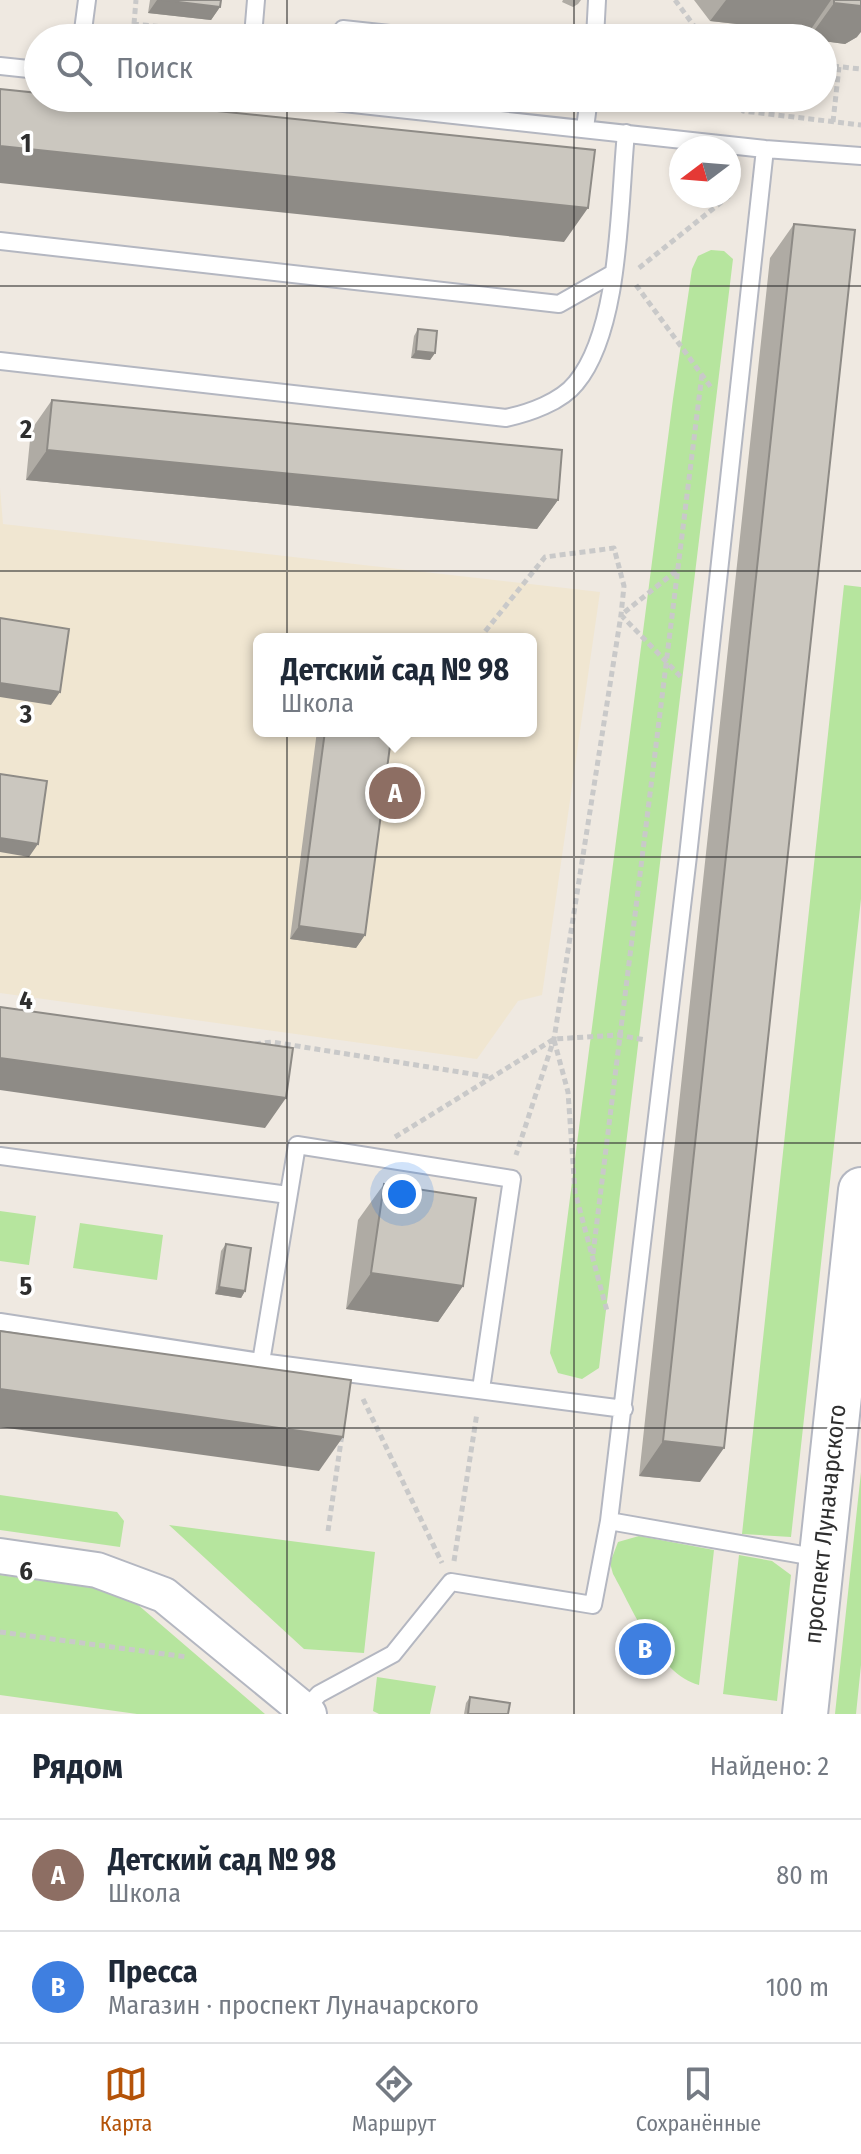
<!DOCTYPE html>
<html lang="ru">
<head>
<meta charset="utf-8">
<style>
  :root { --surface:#fff; --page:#f6f6f7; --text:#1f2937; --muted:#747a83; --line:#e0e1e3; --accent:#b45309 }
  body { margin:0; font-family:"Fira Sans Condensed",sans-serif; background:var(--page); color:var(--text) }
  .compass { position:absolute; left:669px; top:136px; width:72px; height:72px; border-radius:50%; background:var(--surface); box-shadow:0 4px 12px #0003; rotate:254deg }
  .you { position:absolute; left:402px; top:1194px; width:28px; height:28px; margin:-20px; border:6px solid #fff; border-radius:50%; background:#1a73e8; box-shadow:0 0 0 12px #1a73e833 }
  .badge { display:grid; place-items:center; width:52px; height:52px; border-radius:50%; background:var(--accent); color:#fff; font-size:26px; font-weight:700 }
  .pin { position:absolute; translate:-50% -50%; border:4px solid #fff; box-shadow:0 2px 8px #0006 }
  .popup { position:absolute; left:253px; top:633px; width:284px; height:104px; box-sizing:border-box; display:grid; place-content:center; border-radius:12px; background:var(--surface); filter:drop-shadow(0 2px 6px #0005); font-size:26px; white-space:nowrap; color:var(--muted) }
  .popup b { font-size:30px; color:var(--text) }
  .popup::after { content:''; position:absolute; left:50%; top:100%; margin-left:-16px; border:16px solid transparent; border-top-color:var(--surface) }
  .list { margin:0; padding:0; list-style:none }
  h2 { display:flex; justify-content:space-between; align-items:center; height:104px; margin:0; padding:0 32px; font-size:34px }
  h2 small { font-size:26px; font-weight:400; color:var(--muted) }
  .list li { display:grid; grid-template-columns:52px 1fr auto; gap:24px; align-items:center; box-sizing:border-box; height:112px; padding:0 32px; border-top:2px solid var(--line) }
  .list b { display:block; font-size:30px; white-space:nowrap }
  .list p { margin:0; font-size:26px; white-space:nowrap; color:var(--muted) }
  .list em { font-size:26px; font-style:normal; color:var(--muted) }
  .icon { flex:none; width:44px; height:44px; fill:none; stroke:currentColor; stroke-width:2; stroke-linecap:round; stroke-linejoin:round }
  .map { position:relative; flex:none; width:861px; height:1714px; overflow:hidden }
  .search { position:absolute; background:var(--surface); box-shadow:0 4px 12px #0003; left:24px; right:24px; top:24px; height:88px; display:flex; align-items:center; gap:20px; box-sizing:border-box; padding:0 28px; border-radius:44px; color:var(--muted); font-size:30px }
  .sheet { height:328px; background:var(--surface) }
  nav { display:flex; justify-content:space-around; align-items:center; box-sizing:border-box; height:112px; border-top:2px solid var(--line); background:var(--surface); font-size:22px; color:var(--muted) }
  nav a { display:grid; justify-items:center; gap:4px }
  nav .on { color:var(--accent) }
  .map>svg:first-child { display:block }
  .education { fill:#f0e6d1; fill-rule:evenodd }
  .green { fill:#b6e59e }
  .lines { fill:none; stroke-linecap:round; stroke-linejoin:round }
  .lane-casing { stroke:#b4b7c1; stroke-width:20 }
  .street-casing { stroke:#b4b7c1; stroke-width:38 }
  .secondary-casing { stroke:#b4b7c1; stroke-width:48 }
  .path { stroke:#c9c9c9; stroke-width:5; stroke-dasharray:6 4; stroke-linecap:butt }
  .lane { stroke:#fff; stroke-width:16 }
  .street { stroke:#fff; stroke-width:34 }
  .secondary { stroke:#fff; stroke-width:44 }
  .wall { fill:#afaba4 }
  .shaded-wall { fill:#8e8b86 }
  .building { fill:#cbc7bf; stroke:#8e8b86; stroke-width:2 }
  .grid { fill:none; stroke:#2e2e2e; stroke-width:2; stroke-opacity:0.55 }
  .labels { text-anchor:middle; stroke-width:7; stroke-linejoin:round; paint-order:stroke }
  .street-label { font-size:24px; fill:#2e2e2e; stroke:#fff }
  .grid-label { font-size:26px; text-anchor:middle; font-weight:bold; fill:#2e2e2e; stroke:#fff; stroke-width:7; stroke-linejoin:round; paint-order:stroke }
</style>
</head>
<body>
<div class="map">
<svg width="861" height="1714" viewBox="0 0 861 1714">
  <rect width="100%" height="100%" fill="#efe9e1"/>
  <path class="education" d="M 0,488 L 3,524 L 600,592 L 542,995 L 518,1001 L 477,1059 L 0,993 ZM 259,639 L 531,639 L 531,731 L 259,731 Z"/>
  <path class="green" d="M 711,250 L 724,251 L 733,259 L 599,1368 L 582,1379 L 558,1373 L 550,1353 L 673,399 L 692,269 L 698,256 Z
    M 844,585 L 861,587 L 861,899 L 791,1537 L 742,1534 Z
    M 0,1211 L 36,1216 L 29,1265 L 0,1261 Z
    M 80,1223 L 163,1235 L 157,1280 L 73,1268 Z
    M 861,1472 L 861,1665 L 856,1714 L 835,1714 Z
    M 0,1495 L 117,1512 L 124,1521 L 120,1547 L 0,1530 Z
    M 169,1525 L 375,1552 L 364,1653 L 304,1649 Z
    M 639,1536 L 714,1550 L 699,1685 C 658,1674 633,1609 613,1574 L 610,1563 L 618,1542 Z
    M 739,1555 L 772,1561 L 791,1575 L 777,1701 L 723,1694 Z
    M 0,1575 L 93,1588 L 137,1604 L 265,1714 L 137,1714 L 0,1695 Z
    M 377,1677 L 436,1686 L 430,1714 L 379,1714 L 373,1711 Z"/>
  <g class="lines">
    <g class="lane-casing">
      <path id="lane" d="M 253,36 L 256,0
        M 82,38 L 87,0
        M 342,38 L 343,29 L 427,38
        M 595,38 L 597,0
        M 0,66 L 38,70
        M 298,98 L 765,149 L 861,156
        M 585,128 L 589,98
        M 765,149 L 688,856 L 609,1521 L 820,1558
        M 0,241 L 559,304 L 612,274
        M 0,361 L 506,418 C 529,413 561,402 576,383 C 621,329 619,202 626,133
        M 0,1156 L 288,1195
        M 0,1322 L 261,1362 L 624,1409
        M 261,1362 L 297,1145 L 512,1179 L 481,1389
        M 304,1710 L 319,1694 L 393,1654 L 451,1582 L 593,1605 L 609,1521"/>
    </g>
    <g class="street-casing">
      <path id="street" d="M 0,1556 L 97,1570 L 164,1595 L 309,1714"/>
    </g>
    <g class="secondary-casing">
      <path id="secondary" d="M 805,1714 L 861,1190"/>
    </g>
    <path class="path" d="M 675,0 L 703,38
      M 134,24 L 136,0
      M 118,38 L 134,24 L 231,34
      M 823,65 L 861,69
      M 737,98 L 743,111 L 861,125
      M 182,111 L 184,98
      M 833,122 L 839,67
      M 639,268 L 729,196
      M 636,285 L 713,390
      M 676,571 L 621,615 L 682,678
      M 479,639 L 545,557 L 614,548 L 624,586 L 621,615 L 554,1039 L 516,1155
      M 554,1040 L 568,1092 L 575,1192 L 607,1311
      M 255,1044 L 272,1042 L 491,1077
      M 395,1137 L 554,1039 L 618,1035 L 645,1040
      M 593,1254 L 702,374
      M 363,1399 L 442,1563
      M 328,1531 L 342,1434
      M 454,1561 L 477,1413
      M 0,1632 L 187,1657"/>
    <use href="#lane" class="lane"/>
    <use href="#street" class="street"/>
    <use href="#secondary" class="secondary"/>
  </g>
  <path class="wall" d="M 150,0 L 221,0 L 220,7 L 211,20 L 148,13 Z
    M 563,0 L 581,0 L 578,4 L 573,7 L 562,2 Z
    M 694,0 L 861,0 L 857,37 L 845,44 L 823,41 L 823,38 L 808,38 L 809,32 L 710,21 Z
    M 794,224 L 700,1482 L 639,1476 L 770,258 Z
    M 418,329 L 435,353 L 430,360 L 411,358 L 414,336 Z
    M 52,400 L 558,500 L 537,529 L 26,480 L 31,430 Z
    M 317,731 L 392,731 L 365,935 L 356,948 L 290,939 Z
    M 384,1184 L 463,1286 L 438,1322 L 346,1309 L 358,1220 Z
    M 226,1244 L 245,1291 L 241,1298 L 215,1294 L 221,1251 Z
    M 638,1638 L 660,1646 L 656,1653 L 645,1660 L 634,1645 Z
    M 470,1697 L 508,1714 L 464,1714 L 466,1703 Z"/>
  <path class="shaded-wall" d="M 157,0 L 162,0 L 220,7 L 211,20 L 148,13 Z
    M 726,0 L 831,0 L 809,32 L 710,21 Z
    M 834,3 L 861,6 L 861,32 L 857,37 L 845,44 L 823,41 L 823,38 L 809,38 Z
    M 639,98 L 654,98 L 687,102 L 682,108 L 635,103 Z
    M 0,146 L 588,208 L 564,242 L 0,183 Z
    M 416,351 L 435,353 L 430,360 L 411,358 Z
    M 47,450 L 558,500 L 537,529 L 26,480 Z
    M 0,683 L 60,692 L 51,705 L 0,697 Z
    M 0,838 L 38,844 L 29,857 L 0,852 Z
    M 299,926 L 365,935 L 356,948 L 290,939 Z
    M 0,1058 L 286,1098 L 265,1128 L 0,1090 Z
    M 371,1273 L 463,1286 L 438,1322 L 346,1309 Z
    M 219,1287 L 245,1291 L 241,1298 L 215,1294 Z
    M 0,1389 L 343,1437 L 319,1471 L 0,1427 Z
    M 663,1441 L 724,1448 L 700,1482 L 639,1476 Z
    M 660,1646 L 656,1653 L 645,1660 L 650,1653 Z"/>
  <path class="building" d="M 162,0 L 221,0 L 220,7 Z
    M 834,0 L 861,0 L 861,6 L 834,3 Z
    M 0,89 L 38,93 L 38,98 L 91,98 L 595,150 L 588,208 L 0,146 Z
    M 654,98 L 687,98 L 687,102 Z
    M 794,224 L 855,230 L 724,1448 L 663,1441 Z
    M 418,329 L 437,331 L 435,353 L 416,351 Z
    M 52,400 L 562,450 L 558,500 L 47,450 Z
    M 0,618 L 69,629 L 60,692 L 0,683 Z
    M 325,731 L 392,731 L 365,935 L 299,926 Z
    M 0,774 L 47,781 L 38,844 L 0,838 Z
    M 0,1007 L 293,1048 L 286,1098 L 0,1058 Z
    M 384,1184 L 476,1198 L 463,1286 L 371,1273 Z
    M 226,1244 L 251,1248 L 245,1291 L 219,1287 Z
    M 0,1331 L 351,1380 L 343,1437 L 0,1389 Z
    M 649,1630 L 660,1646 L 650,1653 L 638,1638 Z
    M 470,1697 L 510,1703 L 508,1714 L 468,1714 Z"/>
  <path class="grid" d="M 287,0 L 287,38M 574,0 L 574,38M 287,98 L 287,1714M 574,98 L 574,1714M 0,286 L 861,286M 0,571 L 861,571M 0,857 L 861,857M 0,1143 L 861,1143M 0,1428 L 861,1428"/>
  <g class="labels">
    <g class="street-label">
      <text transform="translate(825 1524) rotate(-84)" y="8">проспект Луначарского</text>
    </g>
  </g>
  <g class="grid-label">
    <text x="26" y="152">1</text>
    <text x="26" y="438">2</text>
    <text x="26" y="723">3</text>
    <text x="26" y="1009">4</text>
    <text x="26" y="1295">5</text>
    <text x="26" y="1580">6</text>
  </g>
</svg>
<svg class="compass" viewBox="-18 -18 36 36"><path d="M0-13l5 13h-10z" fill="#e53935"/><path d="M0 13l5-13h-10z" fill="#747a83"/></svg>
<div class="you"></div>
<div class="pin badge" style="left:395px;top:793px;background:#8d6e63">A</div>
<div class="popup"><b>Детский сад № 98</b>Школа</div>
<div class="pin badge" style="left:645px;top:1649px;background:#3f7fe0">B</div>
<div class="search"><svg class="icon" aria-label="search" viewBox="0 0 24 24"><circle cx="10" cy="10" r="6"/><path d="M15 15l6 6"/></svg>Поиск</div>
</div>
<section class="sheet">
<h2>Рядом<small>Найдено: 2</small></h2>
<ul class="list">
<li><span class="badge" style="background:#8d6e63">A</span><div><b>Детский сад № 98</b><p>Школа</p></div><em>80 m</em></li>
<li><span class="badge" style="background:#3f7fe0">B</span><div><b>Пресса</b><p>Магазин · проспект Луначарского</p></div><em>100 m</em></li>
</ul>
</section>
<nav>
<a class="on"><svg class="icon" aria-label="map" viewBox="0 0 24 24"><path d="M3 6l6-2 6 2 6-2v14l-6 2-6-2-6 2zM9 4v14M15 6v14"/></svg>Карта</a>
<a><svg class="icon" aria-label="directions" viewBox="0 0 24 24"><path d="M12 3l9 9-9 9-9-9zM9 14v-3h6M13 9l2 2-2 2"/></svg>Маршрут</a>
<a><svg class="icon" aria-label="saved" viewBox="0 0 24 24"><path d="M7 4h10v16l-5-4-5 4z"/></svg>Сохранённые</a>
</nav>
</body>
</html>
